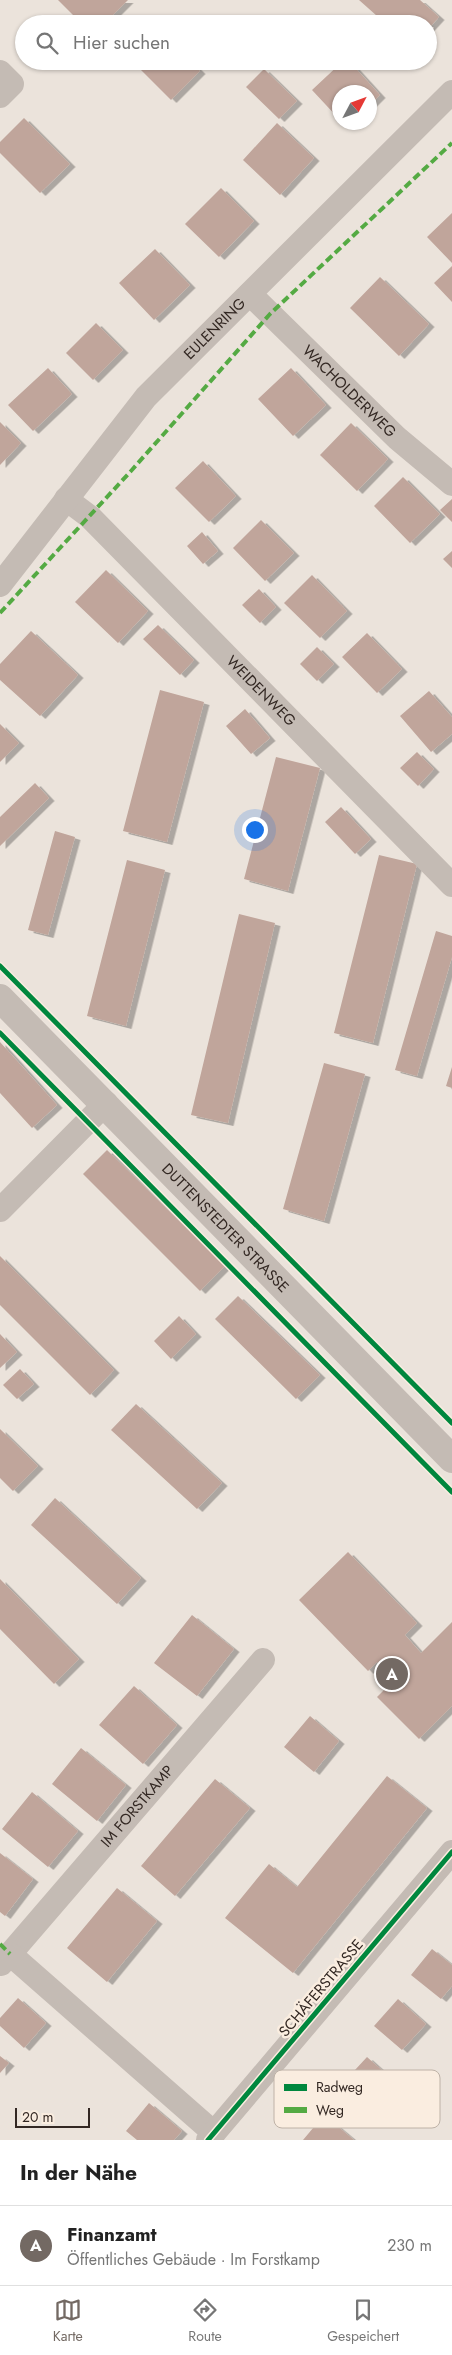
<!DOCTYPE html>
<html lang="de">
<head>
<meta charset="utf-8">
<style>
  :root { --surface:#fff; --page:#f2f2f2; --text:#222; --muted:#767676; --line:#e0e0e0; --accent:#736963 }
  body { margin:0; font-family:Jost,sans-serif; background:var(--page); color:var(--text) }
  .compass { position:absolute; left:332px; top:85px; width:45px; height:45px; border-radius:50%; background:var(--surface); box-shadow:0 1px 4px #0004; rotate:49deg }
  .scale { position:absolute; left:15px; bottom:12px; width:75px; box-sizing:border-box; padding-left:5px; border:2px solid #332823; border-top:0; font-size:14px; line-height:18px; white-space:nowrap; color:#332823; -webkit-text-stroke:4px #faede0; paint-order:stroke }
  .you { position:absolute; left:254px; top:829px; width:18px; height:18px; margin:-12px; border:4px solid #fff; border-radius:50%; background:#1a73e8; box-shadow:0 0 0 8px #1a73e833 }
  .badge { display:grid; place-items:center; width:32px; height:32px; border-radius:50%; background:var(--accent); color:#fff; font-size:16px; font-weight:700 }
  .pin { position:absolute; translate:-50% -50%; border:2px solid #fff; box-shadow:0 1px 5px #0006 }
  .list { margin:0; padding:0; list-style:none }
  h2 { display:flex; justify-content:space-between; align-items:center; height:65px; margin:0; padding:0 20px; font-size:21px }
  h2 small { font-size:16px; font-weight:400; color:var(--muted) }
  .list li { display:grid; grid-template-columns:32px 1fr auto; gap:15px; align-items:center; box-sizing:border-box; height:80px; padding:0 20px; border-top:1px solid var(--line) }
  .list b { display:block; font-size:19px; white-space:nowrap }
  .list p { margin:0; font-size:16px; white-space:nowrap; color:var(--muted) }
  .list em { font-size:16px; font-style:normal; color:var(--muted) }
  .icon { flex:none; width:28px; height:28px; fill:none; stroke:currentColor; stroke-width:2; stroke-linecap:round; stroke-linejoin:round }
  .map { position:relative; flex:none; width:452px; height:2140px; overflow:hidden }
  .search { position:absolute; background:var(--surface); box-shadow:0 1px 4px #0004; left:15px; right:15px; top:15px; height:55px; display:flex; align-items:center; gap:12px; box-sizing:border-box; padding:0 18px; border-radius:28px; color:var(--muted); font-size:19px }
  .sheet { height:145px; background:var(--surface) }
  nav { display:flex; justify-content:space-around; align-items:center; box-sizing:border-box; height:70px; border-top:1px solid var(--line); background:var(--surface); font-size:14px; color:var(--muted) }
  nav a { display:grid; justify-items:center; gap:2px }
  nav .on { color:var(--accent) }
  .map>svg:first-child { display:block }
  .building { fill:#c0a59b; filter:url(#shadow) }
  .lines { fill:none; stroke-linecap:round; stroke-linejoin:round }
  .minor { stroke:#c4bbb4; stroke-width:24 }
  .tertiary { stroke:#c4bbb4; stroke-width:28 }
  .quiet { stroke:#54aa43; stroke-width:4; stroke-dasharray:8 4; stroke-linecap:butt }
  .cycleway-casing { stroke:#faede0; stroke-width:8 }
  .cycleway { stroke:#00873e; stroke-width:5 }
  .labels { text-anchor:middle; stroke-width:5; stroke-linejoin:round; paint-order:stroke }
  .street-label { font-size:15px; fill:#332823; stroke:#faede0 }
  .key { fill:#faede0; stroke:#beb2a7; stroke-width:1 }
  .key-label { font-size:14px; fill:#332823 }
</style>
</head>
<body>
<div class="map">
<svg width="452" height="2140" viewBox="0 0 452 2140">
  <defs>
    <filter id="shadow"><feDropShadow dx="5.5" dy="3" stdDeviation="0" flood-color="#0004"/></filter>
  </defs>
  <rect width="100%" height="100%" fill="#ebe3db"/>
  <path class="building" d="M 58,0 L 128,0 L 104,24 L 82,24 Z
    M 359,0 L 420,0 L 439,17 L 428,29 L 428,24 L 386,24 Z
    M 132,61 L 190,61 L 200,71 L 171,100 Z
    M 343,61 L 349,61 L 380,95 L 370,105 L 370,92 L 339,92 L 339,119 L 312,90 Z
    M 264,69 L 297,101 L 279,119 L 246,87 Z
    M 24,118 L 70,164 L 40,193 L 0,153 L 0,142 Z
    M 277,123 L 314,158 L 280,195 L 243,160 Z
    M 221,188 L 254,221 L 219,257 L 185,224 Z
    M 452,213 L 452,263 L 427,237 Z
    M 155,249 L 190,285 L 154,320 L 119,283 Z
    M 452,266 L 452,302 L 434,283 Z
    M 380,277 L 429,324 L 399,356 L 350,308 Z
    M 96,323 L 123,350 L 93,380 L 66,353 Z
    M 48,368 L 72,394 L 33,431 L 8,405 Z
    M 291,368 L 326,405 L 293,436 L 258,399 Z
    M 0,422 L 21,443 L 0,465 Z
    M 351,423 L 388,459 L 357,491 L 320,455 Z
    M 203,461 L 236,496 L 209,522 L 175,488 Z
    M 403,477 L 440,514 L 410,543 L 374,506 Z
    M 452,499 L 452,522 L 440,510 Z
    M 261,520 L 294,553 L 265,581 L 233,548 Z
    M 202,532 L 218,551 L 203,564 L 187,546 Z
    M 452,551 L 452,568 L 443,559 Z
    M 106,570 L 148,611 L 118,643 L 75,602 Z
    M 312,575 L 347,611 L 320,638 L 284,603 Z
    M 259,589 L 276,607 L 260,623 L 242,605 Z
    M 158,625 L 194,660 L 180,675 L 143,639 Z
    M 31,631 L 78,675 L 40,716 L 0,680 L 0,664 Z
    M 367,633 L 402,669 L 377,693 L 342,657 Z
    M 317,647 L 334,664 L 317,681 L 300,664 Z
    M 160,690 L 204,702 L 167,842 L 123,831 Z
    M 429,691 L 452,717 L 452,734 L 431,752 L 400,716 Z
    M 245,709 L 270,738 L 251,754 L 226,726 Z
    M 0,724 L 19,743 L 0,762 Z
    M 417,752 L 434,769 L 418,786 L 400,768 Z
    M 276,757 L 320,768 L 288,891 L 244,879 Z
    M 35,783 L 49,798 L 0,846 L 0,817 Z
    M 341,807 L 371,839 L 355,854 L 325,822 Z
    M 55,831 L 75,837 L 48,935 L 28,930 Z
    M 379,855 L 417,864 L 373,1043 L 334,1033 Z
    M 127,860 L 165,870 L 126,1026 L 87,1016 Z
    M 239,914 L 275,923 L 228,1123 L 191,1115 Z
    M 436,931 L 452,936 L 452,957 L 417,1076 L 395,1070 Z
    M 0,1042 L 57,1105 L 32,1128 L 0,1093 Z
    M 324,1063 L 365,1074 L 324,1221 L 283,1209 Z
    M 452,1067 L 452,1088 L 446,1086 Z
    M 107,1150 L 225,1266 L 200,1291 L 83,1174 Z
    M 0,1256 L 114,1370 L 90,1395 L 0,1305 Z
    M 238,1296 L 320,1375 L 296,1399 L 215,1319 Z
    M 179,1316 L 196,1334 L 171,1359 L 154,1341 Z
    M 0,1334 L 17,1352 L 0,1368 Z
    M 20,1369 L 34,1384 L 17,1399 L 3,1385 Z
    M 136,1404 L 222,1483 L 197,1509 L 111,1430 Z
    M 0,1429 L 38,1466 L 13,1491 L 0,1478 Z
    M 55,1498 L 141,1578 L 117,1604 L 31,1525 Z
    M 348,1552 L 417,1623 L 405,1635 L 421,1653 L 452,1622 L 452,1706 L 419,1739 L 377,1697 L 394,1680 L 377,1662 L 368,1671 L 299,1600 Z
    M 0,1579 L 79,1659 L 54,1684 L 0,1629 Z
    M 192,1615 L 234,1649 L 197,1696 L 154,1663 Z
    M 134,1686 L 177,1725 L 143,1764 L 99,1725 Z
    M 310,1716 L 339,1741 L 314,1772 L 284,1747 Z
    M 81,1748 L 126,1785 L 97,1821 L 52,1784 Z
    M 387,1776 L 427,1808 L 293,1973 L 225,1918 L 269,1864 L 297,1887 Z
    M 215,1779 L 250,1808 L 175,1896 L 141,1866 Z
    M 32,1792 L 78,1831 L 48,1867 L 2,1829 Z
    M 0,1853 L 33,1879 L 5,1916 L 0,1912 Z
    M 117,1888 L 157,1921 L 107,1982 L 67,1948 Z
    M 432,1949 L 452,1965 L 452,1986 L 441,1999 L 411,1975 Z
    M 18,1998 L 46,2023 L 24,2048 L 0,2026 L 0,2018 Z
    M 398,1999 L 426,2024 L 402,2050 L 374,2026 Z
    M 0,2056 L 9,2063 L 0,2073 Z
    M 367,2057 L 405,2091 L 379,2119 L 342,2084 Z
    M 149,2103 L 182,2131 L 174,2140 L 137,2140 L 126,2131 Z
    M 324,2115 L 354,2140 L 303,2140 Z"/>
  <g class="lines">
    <g class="minor">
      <path d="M 0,72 L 12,84 L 0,96"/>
      <path id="s1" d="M 250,294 L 397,438 L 452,484"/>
      <path id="s2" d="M 66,499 L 90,517 L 452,885"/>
      <path id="s3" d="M 0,585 L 146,397 L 452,92"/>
      <path d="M 0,1210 L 106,1103"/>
      <path id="s4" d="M 10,1954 L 263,1660"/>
      <path d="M 1,1964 L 10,1954 L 214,2133"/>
      <path d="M 208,2140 L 452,1852"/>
    </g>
    <path class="tertiary" id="s5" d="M 0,998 L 452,1459"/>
    <path class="quiet" d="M 0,613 L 131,471 L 270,314 L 452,143
      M 0,1944 L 10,1954"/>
    <g class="cycleway-casing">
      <path id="cycleway" d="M 0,966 L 452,1423
        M 0,1033 L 452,1492
        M 208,2140 L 452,1852"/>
    </g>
    <use href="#cycleway" class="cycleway"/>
  </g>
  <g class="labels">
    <g class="street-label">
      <text dy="5" stroke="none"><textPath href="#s3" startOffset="335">EULENRING</textPath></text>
      <text dy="5" stroke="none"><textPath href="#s1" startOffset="139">WACHOLDERWEG</textPath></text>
      <text dy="5" stroke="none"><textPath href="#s2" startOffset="274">WEIDENWEG</textPath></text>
      <text dy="5" stroke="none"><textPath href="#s5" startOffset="322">DUTTENSTEDTER STRASSE</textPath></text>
      <text dy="5" stroke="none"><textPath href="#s4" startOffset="195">IM FORSTKAMP</textPath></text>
      <text transform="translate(321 1988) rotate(-50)" y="5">SCHÄFERSTRASSE</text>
    </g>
  </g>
  <rect x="274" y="2070" width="166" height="58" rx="8" class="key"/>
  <rect x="284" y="2084" width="23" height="7" fill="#00873e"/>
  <rect x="284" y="2107" width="23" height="6" fill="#54aa43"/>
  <g class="key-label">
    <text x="316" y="2092">Radweg</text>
    <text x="316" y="2115">Weg</text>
  </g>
</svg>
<svg class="compass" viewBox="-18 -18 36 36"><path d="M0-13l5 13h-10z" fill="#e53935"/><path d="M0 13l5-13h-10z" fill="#767676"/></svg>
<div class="scale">20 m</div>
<div class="you"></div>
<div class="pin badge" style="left:392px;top:1674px">A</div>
<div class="search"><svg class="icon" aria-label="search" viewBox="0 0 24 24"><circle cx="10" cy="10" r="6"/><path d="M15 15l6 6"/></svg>Hier suchen</div>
</div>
<section class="sheet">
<h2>In der Nähe<small></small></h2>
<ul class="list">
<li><span class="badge">A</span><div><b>Finanzamt</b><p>Öffentliches Gebäude · Im Forstkamp</p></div><em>230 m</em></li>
</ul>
</section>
<nav>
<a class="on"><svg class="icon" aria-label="map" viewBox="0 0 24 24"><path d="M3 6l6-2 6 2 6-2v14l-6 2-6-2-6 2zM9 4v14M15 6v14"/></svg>Karte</a>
<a><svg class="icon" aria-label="directions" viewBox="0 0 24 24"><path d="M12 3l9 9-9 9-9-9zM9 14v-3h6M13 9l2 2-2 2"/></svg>Route</a>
<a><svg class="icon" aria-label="saved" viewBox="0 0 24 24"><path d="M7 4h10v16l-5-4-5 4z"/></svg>Gespeichert</a>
</nav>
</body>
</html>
